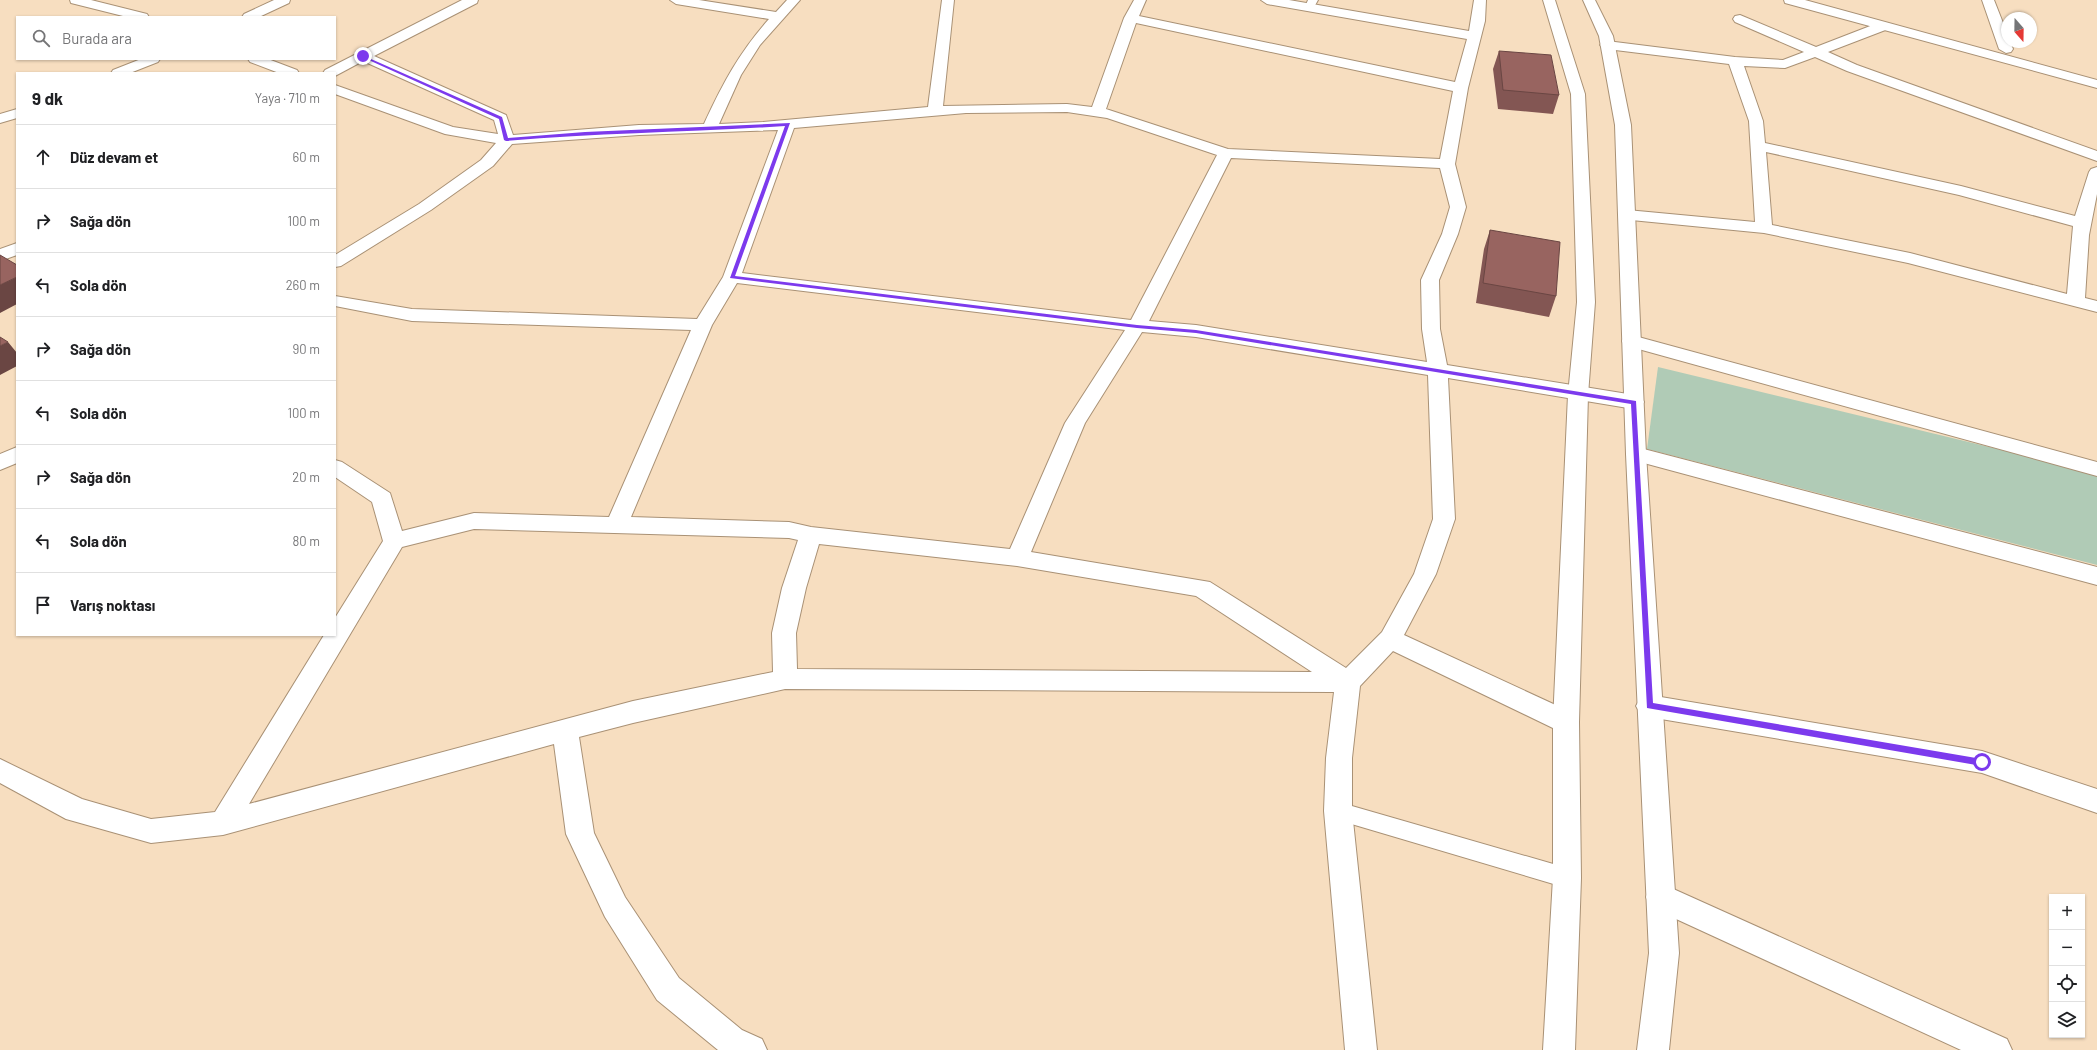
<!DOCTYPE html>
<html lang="tr">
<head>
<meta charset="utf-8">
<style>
  :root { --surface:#fff; --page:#f2f2f2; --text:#202124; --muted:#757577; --line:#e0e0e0 }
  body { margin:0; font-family:Barlow,sans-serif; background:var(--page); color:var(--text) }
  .controls { position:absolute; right:12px; bottom:12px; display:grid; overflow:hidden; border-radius:0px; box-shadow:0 1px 3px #0004 }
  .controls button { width:36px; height:36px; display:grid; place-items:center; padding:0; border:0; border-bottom:1px solid var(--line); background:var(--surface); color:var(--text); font:20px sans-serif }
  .compass { position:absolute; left:2001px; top:12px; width:36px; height:36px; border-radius:50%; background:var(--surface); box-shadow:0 1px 3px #0004; rotate:160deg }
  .stop { position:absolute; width:12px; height:12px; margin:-9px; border:3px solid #7c3aed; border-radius:50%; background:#fff }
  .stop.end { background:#7c3aed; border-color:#fff; box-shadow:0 1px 4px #0008 }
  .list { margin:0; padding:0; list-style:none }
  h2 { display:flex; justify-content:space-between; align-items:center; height:52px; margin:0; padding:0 16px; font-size:17px }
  h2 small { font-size:13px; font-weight:400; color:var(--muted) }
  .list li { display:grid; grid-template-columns:26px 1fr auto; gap:12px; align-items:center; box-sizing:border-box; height:64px; padding:0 16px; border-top:1px solid var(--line) }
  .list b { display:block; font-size:15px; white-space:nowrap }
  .list em { font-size:13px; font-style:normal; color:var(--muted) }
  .icon { flex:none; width:22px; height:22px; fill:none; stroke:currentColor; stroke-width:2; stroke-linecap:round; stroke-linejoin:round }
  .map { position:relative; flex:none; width:2097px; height:1050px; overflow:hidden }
  .search { position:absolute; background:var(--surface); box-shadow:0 1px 3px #0004; left:16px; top:16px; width:320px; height:44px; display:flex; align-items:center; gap:10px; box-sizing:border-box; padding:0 14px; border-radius:0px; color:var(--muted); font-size:15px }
  .panel { position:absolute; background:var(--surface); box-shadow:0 1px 3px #0004; left:16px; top:72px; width:320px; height:564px; border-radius:0px }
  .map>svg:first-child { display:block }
  .green { fill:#b0cbb6 }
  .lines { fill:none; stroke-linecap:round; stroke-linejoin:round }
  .lane-casing { stroke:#a99175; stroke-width:2 }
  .street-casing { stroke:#a99175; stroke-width:2 }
  .secondary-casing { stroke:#a99175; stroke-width:2 }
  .lane { fill:#fff; fill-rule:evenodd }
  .street { fill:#fff; fill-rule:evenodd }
  .secondary { fill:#fff; fill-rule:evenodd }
  .wall { fill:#835653 }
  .shaded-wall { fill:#6a4643 }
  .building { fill:#986460; stroke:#6a4643 }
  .route { fill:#7c3aed }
</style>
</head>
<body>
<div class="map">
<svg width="2097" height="1050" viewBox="0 0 2097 1050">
  <rect width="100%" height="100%" fill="#f7dec0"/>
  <path class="green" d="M 1658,367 L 2097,473 L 2097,565 L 1647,449 Z"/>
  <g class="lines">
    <g class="lane-casing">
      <path id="lane" d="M 1308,0 L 1318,0 L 1313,9 L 1310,10 L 1305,7 Z
        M 1338,802 L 1567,868 L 1574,871 L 1577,878 L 1574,885 L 1567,888 L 1338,820 L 1331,817 L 1328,811 L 1331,805 Z"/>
    </g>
    <g class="street-casing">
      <path id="street" d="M 70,0 L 91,0 L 147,14 L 149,17 L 127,17 L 71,3 Z
        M 274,0 L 290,0 L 289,3 L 259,17 L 242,17 L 244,14 Z
        M 462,0 L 478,0 L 477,3 L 374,56 L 506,115 L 513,135 L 639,125 L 704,124 C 723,83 739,53 769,19 L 676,4 L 670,0 L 699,0 L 776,12 L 787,0 L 800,0 L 760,45 L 741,75 L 719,124 L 763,122 L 928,107 L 942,0 L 954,0 L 943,106 L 1067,104 L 1092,107 L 1124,18 L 1134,0 L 1146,0 L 1139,16 L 1455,82 L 1467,39 L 1267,4 L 1261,0 L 1289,0 L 1469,31 L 1474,0 L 1486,0 L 1485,21 L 1468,88 L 1455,164 L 1466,207 L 1458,234 L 1439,280 L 1440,329 L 1447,365 L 1634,395 L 1641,397 L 1644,402 L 1641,407 L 1634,409 L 1448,378 L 1455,519 L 1436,574 L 1404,635 L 1575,714 L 1579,722 L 1575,730 L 1566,733 L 1557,730 L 1393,651 L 1360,686 L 1352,758 L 1352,811 L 1377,1050 L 1345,1050 L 1324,811 L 1326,758 L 1334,692 L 785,689 L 633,723 L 579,737 L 594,833 L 625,897 L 679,978 L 742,1030 L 762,1039 L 767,1050 L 718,1050 L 657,1000 L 605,917 L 566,834 L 554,744 L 223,835 L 151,843 L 66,819 L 0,783 L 0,759 L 82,799 L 151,819 L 215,812 L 324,635 L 335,635 L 335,618 L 383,541 L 372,502 L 335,477 L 335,460 L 342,462 L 390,493 L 402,531 L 474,513 L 609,517 L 691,330 L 412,321 L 335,306 L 335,296 L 412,309 L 697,319 L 723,277 L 778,130 L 639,135 L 512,144 L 493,166 L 431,210 L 341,266 L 335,267 L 335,255 L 419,204 L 481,160 L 496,143 L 445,134 L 335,94 L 335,85 L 453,127 L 498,134 L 494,120 L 363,61 L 335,76 L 335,73 L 323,73 L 325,70 ZM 1136,23 L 1453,91 L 1440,159 L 1228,149 L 1106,109 ZM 1067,112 L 1107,118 L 1217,155 L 1131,320 L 742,273 L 794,128 L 966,113 ZM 1231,158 L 1440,168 L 1450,207 L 1442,234 L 1421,280 L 1422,329 L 1427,362 L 1196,325 L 1149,321 ZM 737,283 L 1125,330 L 1065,423 L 1010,549 L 811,527 L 789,522 L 631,517 L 712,325 ZM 1142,332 L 1196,337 L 1428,375 L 1433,519 L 1414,574 L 1382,632 L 1346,668 L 1210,582 L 1031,552 L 1085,423 ZM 474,529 L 789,538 L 798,540 L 782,588 L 772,633 L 773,672 L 633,701 L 249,804 L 402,547 ZM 819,544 L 1017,566 L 1196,596 L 1312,672 L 797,669 L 796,633 L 806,588 Z
        M 1982,0 L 1994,0 L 2007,33 L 2007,42 L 2010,42 L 2013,49 L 2011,52 L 2006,53 L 1999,49 Z
        M 1740,15 L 1816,47 L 1878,23 L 1888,23 L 1890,26 L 1888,29 L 1828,52 L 1857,65 L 2097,151 L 2097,161 L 1847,71 L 1815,57 L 1785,68 L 1744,66 L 1763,121 L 1765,143 L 1961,186 L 2075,216 L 2089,172 L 2091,169 L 2097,167 L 2097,194 L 2089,235 L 2085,298 L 2097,301 L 2097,312 L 1908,263 L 1764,233 L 1621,219 L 1619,215 L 1621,211 L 1627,210 L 1755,222 L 1749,121 L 1729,64 L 1607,49 L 1600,45 L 1607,41 L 1735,57 L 1783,60 L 1804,52 L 1735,22 L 1733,19 L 1735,16 ZM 1766,152 L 1959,195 L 2073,226 L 2067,294 L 1910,253 L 1772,225 Z
        M 141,59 L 160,59 L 158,62 L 130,73 L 111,73 L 113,70 Z
        M 248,59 L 268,59 L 297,70 L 299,73 L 279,73 L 250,62 Z
        M 17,109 L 17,118 L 0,123 L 0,114 Z
        M 17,243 L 17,255 L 0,261 L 0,249 Z
        M 1631,335 L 2097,462 L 2097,476 L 1624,345 L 1622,341 L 1624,337 Z
        M 17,447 L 17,463 L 0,470 L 0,454 Z
        M 1636,447 L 2097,567 L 2097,585 L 1629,459 L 1626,454 L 1629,449 Z
        M 1649,695 L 1982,751 L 2097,789 L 2097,813 L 1982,773 L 1649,717 L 1640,713 L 1636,706 L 1640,699 Z
        M 1660,883 L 2007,1039 L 2012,1050 L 1961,1050 L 1650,907 L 1646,897 L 1650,887 Z"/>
    </g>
    <g class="secondary-casing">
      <path id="secondary" d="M 1543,0 L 1555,0 L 1585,94 L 1595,302 L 1588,395 L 1579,722 L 1581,878 L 1575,1050 L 1543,1050 L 1553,878 L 1553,722 L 1568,395 L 1577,302 L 1571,94 Z
        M 1583,0 L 1595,0 L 1613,36 L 1631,125 L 1646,454 L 1679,953 L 1669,1050 L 1637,1050 L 1649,953 L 1626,454 L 1615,125 L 1599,36 Z
        M 1784,0 L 1805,0 L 2097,80 L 2097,88 L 1785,3 Z"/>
    </g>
    <use href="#lane" class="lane"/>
    <use href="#street" class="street"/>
    <use href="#secondary" class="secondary"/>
  </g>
  <path class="wall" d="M 1499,51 L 1559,95 L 1553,114 L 1498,109 L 1493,69 Z
    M 1490,230 L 1556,296 L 1549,317 L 1476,303 L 1484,249 Z"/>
  <path class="shaded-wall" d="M 17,277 L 17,304 L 0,313 L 0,285 Z
    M 8,342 L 17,353 L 17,366 L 0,375 L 0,346 Z"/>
  <path class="building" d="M 1499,51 L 1551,55 L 1559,95 L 1503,90 Z
    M 1490,230 L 1560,242 L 1556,296 L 1483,283 Z
    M 0,255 L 17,265 L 17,277 L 0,285 Z
    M 0,337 L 8,342 L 0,346 Z"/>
  <path class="route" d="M 362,55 L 502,117 L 508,138 L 585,132 L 790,123 L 735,276 L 1137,325 L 1196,330 L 1636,401 L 1653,703 L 1982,759 L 1986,762 L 1982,766 L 1647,708 L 1631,404 L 1196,333 L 1137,328 L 730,278 L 785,126 C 692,132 599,133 506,141 L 504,140 L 499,119 L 362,57 Z"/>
</svg>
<div class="controls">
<button>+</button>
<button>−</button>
<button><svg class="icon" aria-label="locate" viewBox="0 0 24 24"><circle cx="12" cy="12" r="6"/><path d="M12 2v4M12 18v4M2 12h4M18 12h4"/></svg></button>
<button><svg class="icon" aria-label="layers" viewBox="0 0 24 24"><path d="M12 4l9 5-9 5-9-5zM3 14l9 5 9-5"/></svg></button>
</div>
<svg class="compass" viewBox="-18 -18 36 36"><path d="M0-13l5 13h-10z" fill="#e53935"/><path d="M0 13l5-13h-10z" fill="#757577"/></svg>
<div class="stop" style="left:1982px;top:762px"></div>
<div class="stop end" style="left:363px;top:56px"></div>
<div class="search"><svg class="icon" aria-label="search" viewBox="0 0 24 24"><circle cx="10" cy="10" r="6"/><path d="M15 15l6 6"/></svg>Burada ara</div>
<section class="panel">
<h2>9 dk<small>Yaya · 710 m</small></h2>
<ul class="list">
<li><svg class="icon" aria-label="ahead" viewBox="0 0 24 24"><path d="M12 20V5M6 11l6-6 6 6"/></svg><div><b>Düz devam et</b></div><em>60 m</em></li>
<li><svg class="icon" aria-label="right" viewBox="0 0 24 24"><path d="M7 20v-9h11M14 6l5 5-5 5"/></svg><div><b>Sağa dön</b></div><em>100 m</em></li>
<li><svg class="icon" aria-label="left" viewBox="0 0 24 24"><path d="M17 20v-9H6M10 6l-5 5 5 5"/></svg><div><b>Sola dön</b></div><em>260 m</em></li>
<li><svg class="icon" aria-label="right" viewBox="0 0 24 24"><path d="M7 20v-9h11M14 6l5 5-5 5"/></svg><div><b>Sağa dön</b></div><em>90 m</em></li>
<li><svg class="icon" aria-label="left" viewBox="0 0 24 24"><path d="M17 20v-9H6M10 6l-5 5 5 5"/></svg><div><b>Sola dön</b></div><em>100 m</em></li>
<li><svg class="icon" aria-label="right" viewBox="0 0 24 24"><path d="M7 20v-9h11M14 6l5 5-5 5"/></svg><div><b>Sağa dön</b></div><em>20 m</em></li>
<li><svg class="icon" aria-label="left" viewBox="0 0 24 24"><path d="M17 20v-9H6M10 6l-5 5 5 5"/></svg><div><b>Sola dön</b></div><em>80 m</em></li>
<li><svg class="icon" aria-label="arrive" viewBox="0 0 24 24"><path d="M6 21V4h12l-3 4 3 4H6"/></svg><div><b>Varış noktası</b></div></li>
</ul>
</section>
</div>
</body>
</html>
